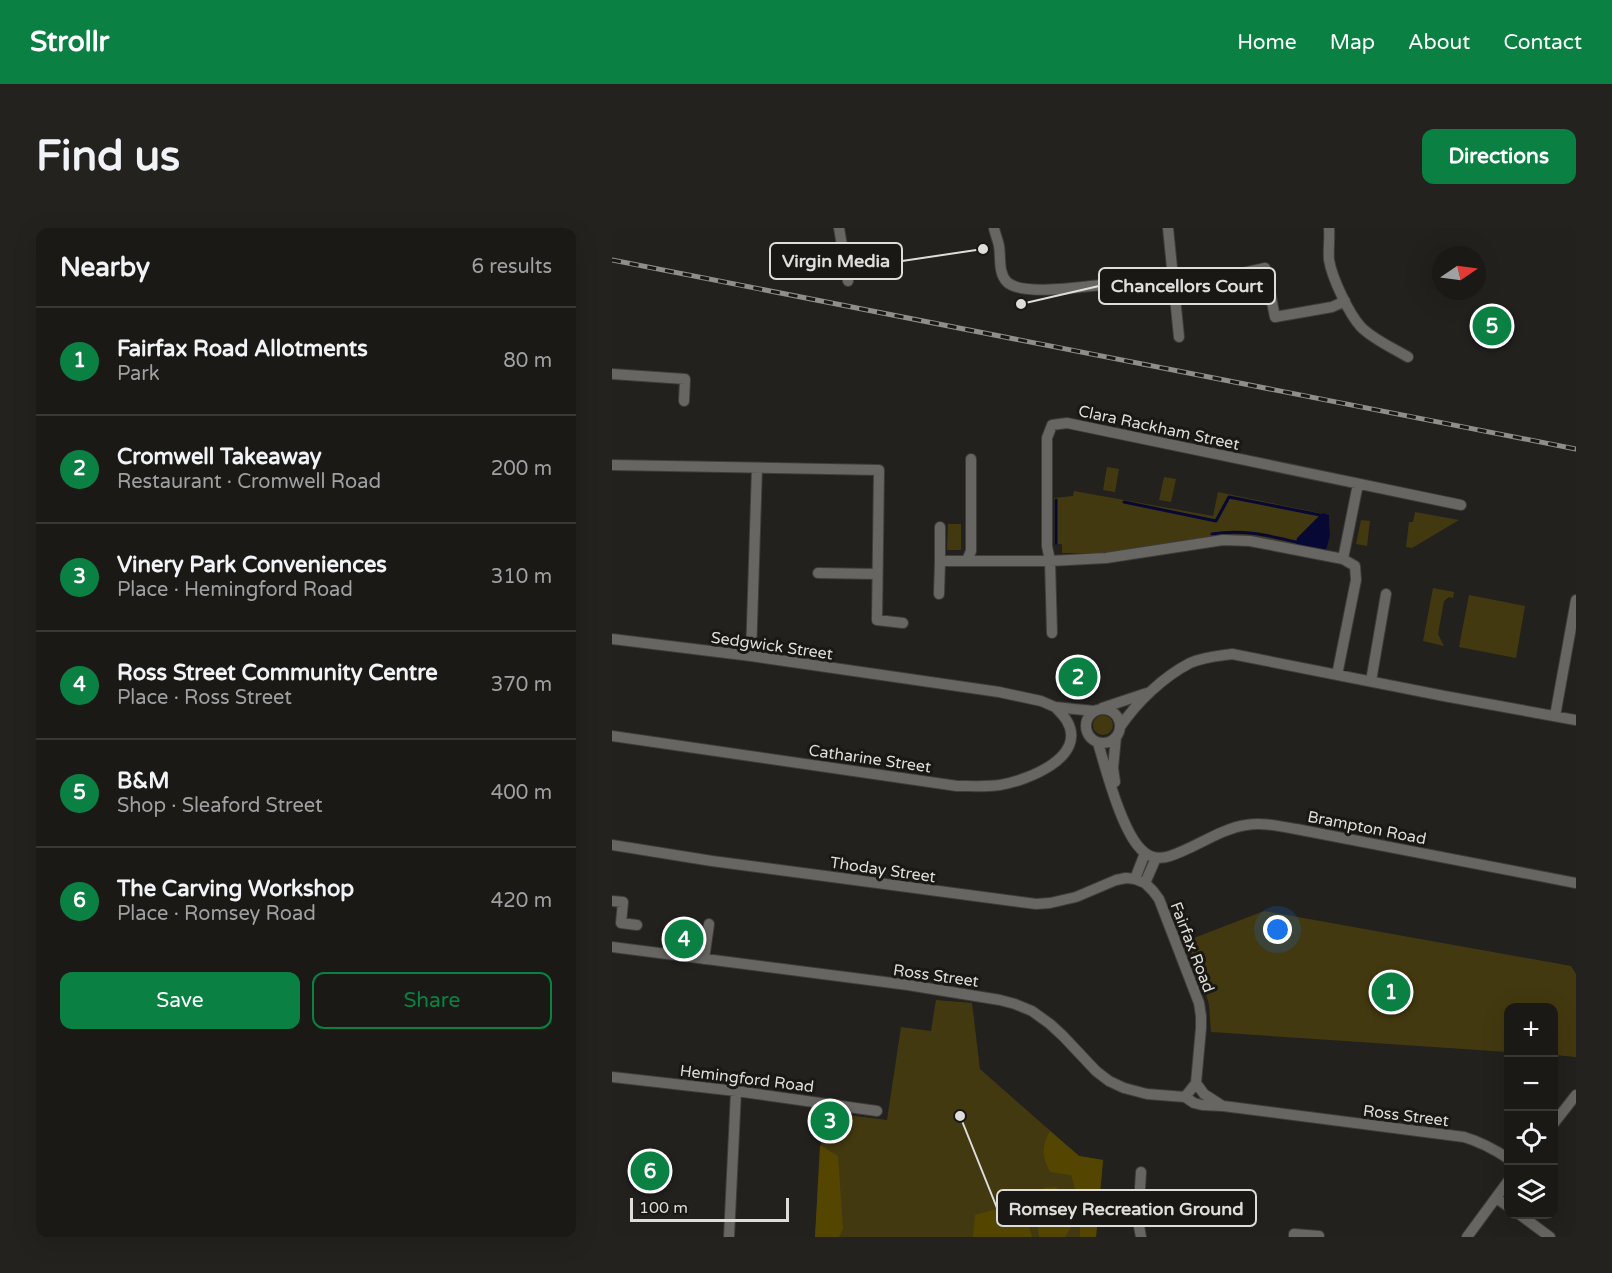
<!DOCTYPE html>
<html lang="en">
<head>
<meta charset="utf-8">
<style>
  :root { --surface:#1a1916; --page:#23221f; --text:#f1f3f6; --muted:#9fa0a1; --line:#383835; --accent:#0b8043 }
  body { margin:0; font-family:"Varela Round",sans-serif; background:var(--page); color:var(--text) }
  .controls { position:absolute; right:18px; bottom:18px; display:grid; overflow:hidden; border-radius:12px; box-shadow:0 6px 24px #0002 }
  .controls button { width:54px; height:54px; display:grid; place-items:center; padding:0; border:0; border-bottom:2px solid var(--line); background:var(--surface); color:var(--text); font:30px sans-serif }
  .compass { position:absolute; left:820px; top:18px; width:54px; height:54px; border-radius:50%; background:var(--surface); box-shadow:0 6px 24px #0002; rotate:77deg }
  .scale { position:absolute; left:18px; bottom:15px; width:159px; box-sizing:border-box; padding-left:6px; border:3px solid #dedddb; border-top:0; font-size:16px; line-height:21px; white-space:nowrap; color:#dedddb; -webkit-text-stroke:4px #191815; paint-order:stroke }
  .you { position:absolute; left:666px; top:702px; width:21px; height:21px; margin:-15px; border:4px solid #fff; border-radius:50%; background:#1a73e8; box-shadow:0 0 0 9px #1a73e833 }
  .badge { display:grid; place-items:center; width:39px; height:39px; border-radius:50%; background:var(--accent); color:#fff; font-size:20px; font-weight:700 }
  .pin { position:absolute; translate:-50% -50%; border:3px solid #fff; box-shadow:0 2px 6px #0006 }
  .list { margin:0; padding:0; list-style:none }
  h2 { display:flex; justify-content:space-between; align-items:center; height:78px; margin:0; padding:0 24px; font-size:26px }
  h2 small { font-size:20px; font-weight:400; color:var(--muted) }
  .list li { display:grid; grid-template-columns:39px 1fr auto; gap:18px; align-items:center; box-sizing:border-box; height:108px; padding:0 24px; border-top:2px solid var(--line) }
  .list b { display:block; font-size:22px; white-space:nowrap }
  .list p { margin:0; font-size:20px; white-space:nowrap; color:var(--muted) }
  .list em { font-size:20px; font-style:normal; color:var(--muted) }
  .actions { display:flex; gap:12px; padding:18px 24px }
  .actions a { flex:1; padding:14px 0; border:2px solid var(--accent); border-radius:12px; text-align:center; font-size:21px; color:var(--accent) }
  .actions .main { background:var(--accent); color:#fff }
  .icon { flex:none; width:33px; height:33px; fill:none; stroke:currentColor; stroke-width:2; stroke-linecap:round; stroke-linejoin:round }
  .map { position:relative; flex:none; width:964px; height:1009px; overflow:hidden; border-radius:12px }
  header { display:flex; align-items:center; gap:36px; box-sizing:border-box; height:84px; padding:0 30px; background:var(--accent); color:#fff }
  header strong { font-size:28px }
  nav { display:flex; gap:33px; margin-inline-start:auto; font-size:21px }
  .intro { display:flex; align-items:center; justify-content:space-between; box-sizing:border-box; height:144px; padding:0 36px }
  h1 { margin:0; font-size:42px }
  .button { padding:15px 27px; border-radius:12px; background:var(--accent); color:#fff; font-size:21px; font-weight:700 }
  main { display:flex; gap:36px; padding:0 36px }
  aside { flex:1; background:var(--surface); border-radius:12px; box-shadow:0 6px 24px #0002 }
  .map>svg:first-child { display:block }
  .green { fill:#433910 }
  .forest { fill:#544600 }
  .water { fill:#070833 }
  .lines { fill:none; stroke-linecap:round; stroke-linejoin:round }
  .stream { stroke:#070833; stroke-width:3 }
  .minor-casing { stroke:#3e3d3b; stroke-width:12 }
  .minor { stroke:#676662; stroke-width:10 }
  .rail-casing { stroke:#8f8e8b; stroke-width:5 }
  .rail { stroke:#191815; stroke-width:3; stroke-dasharray:9; stroke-linecap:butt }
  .labels { text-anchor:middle; stroke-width:6; stroke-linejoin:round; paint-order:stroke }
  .street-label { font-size:16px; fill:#dedddb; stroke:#191815 }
  .leader { fill:none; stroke:#dedddb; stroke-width:2 }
  .callout-dot { fill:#dedddb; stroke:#191815; stroke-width:2 }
  .callout { fill:#191815; stroke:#dedddb; stroke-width:2 }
  .callout-label { font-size:18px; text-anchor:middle; font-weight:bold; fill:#dedddb }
</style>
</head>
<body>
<header>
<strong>Strollr</strong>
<nav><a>Home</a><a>Map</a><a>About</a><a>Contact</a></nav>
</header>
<div class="intro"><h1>Find us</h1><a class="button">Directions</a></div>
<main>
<aside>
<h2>Nearby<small>6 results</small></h2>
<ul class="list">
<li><span class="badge">1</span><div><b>Fairfax Road Allotments</b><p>Park</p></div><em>80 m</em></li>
<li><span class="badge">2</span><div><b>Cromwell Takeaway</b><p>Restaurant · Cromwell Road</p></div><em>200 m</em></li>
<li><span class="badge">3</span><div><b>Vinery Park Conveniences</b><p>Place · Hemingford Road</p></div><em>310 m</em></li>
<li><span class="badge">4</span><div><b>Ross Street Community Centre</b><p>Place · Ross Street</p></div><em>370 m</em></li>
<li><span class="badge">5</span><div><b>B&amp;M</b><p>Shop · Sleaford Street</p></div><em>400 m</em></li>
<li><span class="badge">6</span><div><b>The Carving Workshop</b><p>Place · Romsey Road</p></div><em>420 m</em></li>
</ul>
<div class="actions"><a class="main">Save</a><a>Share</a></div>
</aside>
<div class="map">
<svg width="964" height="1009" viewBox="0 0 964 1009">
  <rect width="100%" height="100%" fill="#22211e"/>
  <path class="green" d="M 495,239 L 507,241 L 503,264 L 491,262 Z
    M 552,249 L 564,251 L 559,274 L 547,272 Z
    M 462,263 L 601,288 L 606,264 L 717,287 L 718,307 L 683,318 L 638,307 L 612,306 L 491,325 L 450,325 L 450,316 L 442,316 L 442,270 L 461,268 Z
    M 803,284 L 847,292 L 800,320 L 794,319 L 797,294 L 801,294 Z
    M 749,292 L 758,293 L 755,318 L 744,316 Z
    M 336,296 L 349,296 L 349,322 L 335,322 Z
    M 821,360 L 842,364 L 841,370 L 837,369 L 832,373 L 826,406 L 832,418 L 811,413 Z
    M 857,367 L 913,378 L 904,430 L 847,419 Z
    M481 497a10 10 0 1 1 20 0a10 10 0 1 1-20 0Z
    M 652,683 L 959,738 L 964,746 L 964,829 L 942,827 L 942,780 L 897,780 L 896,824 L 599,804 L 597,777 L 590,751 L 574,713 Z
    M 324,772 L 360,775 L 368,841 L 467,928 L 491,932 L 484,1009 L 203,1009 L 211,884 L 275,892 L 289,799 L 319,803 Z"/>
  <path class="forest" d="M 438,903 L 467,928 L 491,932 L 484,1009 L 468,1009 L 468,977 L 459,947 L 438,944 C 430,927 429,920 438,903 Z
    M 208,917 L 226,928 L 231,1001 L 227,1009 L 203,1009 Z
    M 444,959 L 455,975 L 460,997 L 453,1009 L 427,1009 L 423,966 L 432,960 Z
    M 385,981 L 416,995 L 420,1009 L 361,1009 L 363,987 Z"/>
  <path class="water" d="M 710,285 L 717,287 L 718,307 L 714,322 L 683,318 L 685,310 Z"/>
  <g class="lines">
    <path class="stream" d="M 444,272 L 444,315
      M 512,274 L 604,293 L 617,269 L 708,287
      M 600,306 C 630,301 655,307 684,314"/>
    <g class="minor-casing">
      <path id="minor" d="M 227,0 L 236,53
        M 382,0 C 383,6 386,12 387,18 C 389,30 386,45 395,54 C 410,68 468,59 488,57
        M 556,0 L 567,109
        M 717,0 C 718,10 716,22 717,32 C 720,50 737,86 749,99 C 762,112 781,120 796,129
        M 626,46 L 653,40 L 663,89 L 720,79 L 733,73
        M 498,59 L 561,52
        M 0,146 L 73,151 L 72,173
        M 0,237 L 267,242 L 265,392 L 291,395
        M 328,299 L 328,333 L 438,333 L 494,330 L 611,312 L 638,313 L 731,331 L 743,338 L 744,352 L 725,447
        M 731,331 L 746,256
        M 355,332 L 359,323 L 359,231
        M 206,345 L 265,346
        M 327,366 L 328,333
        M 440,405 L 438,333 L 435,318 L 435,210 L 440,197 L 455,195 L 849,277
        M 0,411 L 139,428 L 387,464 L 429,473 L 443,479 L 482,483
        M 139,428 L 145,240
        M 759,453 L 774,366
        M 490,480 L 535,465
        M474 498a17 17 0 1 1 34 0a17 17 0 1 1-34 0Z
        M 943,488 L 964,372
        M 508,499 C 525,474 551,449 578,435 C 591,429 606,428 620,426 L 832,468 L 964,492
        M 0,508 L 345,558 C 359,558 374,559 388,557 C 413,553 476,530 455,493 C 452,488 447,483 443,479
        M 486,515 C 494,542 511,608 532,624 C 539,630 549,631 558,628 C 583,620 608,601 634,597 C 650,594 667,598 684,601 L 964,655
        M 503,554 L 501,540 L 504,509
        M 0,617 L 100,633 L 424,676 L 438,675 L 464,669 L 504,652 L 514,650 L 523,651 L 533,655 L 541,663 L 547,671 L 587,775 L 589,788 L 589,800 L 584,855 L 573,869
        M 523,651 L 533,625
        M 533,655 L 544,630
        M 0,673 L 11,674 L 9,695 L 25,697
        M 0,719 L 296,757 L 388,772 L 403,776 L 420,783 L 438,796 L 451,808 L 484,843 L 497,853 L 512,860 L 535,866 L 573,869 L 582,875 L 590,877 L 611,878 L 852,909 C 869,914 882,921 897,931
        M 92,731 L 97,696
        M 0,849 L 124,863 L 265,883
        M 584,855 L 592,866 L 609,877
        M 942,895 L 964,867
        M 884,970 L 897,979
        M 907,986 L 938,1009
        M 117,1009 L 124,863
        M 529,1009 L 526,993 L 529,944
        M 682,1009 L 682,1006 L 707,1008
        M 855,1009 L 897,952"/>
    </g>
    <use href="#minor" class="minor"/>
    <g class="rail-casing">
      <path id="rail" d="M 0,32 L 964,221"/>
    </g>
    <use href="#rail" class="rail"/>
  </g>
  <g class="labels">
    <g class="street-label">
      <text transform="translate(547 199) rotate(12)" y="6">Clara Rackham Street</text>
      <text transform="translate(160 417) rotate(8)" y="6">Sedgwick Street</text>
      <text transform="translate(258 530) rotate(8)" y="6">Catharine Street</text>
      <text transform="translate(755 599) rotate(11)" y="6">Brampton Road</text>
      <text transform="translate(271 641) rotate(8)" y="6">Thoday Street</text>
      <text transform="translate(581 719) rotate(69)" y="6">Fairfax Road</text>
      <text transform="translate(324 747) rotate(8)" y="6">Ross Street</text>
      <text transform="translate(135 850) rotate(7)" y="6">Hemingford Road</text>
      <text transform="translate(794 887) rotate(7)" y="6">Ross Street</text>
    </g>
  </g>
  <path class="leader" d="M371 21L290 33M409 76L487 58M348 888L385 980"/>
  <g class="callout-dot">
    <circle cx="371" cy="21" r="6"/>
    <circle cx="409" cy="76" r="6"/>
    <circle cx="348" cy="888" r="6"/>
  </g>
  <g class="callout">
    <rect x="158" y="15" width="132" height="36" rx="6"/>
    <rect x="487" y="40" width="176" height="36" rx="6"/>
    <rect x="385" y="962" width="259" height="36" rx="6"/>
  </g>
  <g class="callout-label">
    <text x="224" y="39">Virgin Media</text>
    <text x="575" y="64">Chancellors Court</text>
    <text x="514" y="987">Romsey Recreation Ground</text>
  </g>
</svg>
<div class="controls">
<button>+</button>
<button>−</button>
<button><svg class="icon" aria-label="locate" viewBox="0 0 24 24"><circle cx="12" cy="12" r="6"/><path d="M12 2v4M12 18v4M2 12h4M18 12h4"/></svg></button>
<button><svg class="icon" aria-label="layers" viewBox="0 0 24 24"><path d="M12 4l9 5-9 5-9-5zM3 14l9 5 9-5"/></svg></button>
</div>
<svg class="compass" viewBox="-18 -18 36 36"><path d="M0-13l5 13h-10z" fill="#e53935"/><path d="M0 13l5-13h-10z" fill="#9fa0a1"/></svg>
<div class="scale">100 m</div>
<div class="you"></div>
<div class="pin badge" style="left:779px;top:764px">1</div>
<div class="pin badge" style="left:466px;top:449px">2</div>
<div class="pin badge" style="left:218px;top:893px">3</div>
<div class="pin badge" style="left:72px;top:711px">4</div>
<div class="pin badge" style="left:880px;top:98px">5</div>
<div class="pin badge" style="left:38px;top:943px">6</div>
</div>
</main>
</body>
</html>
